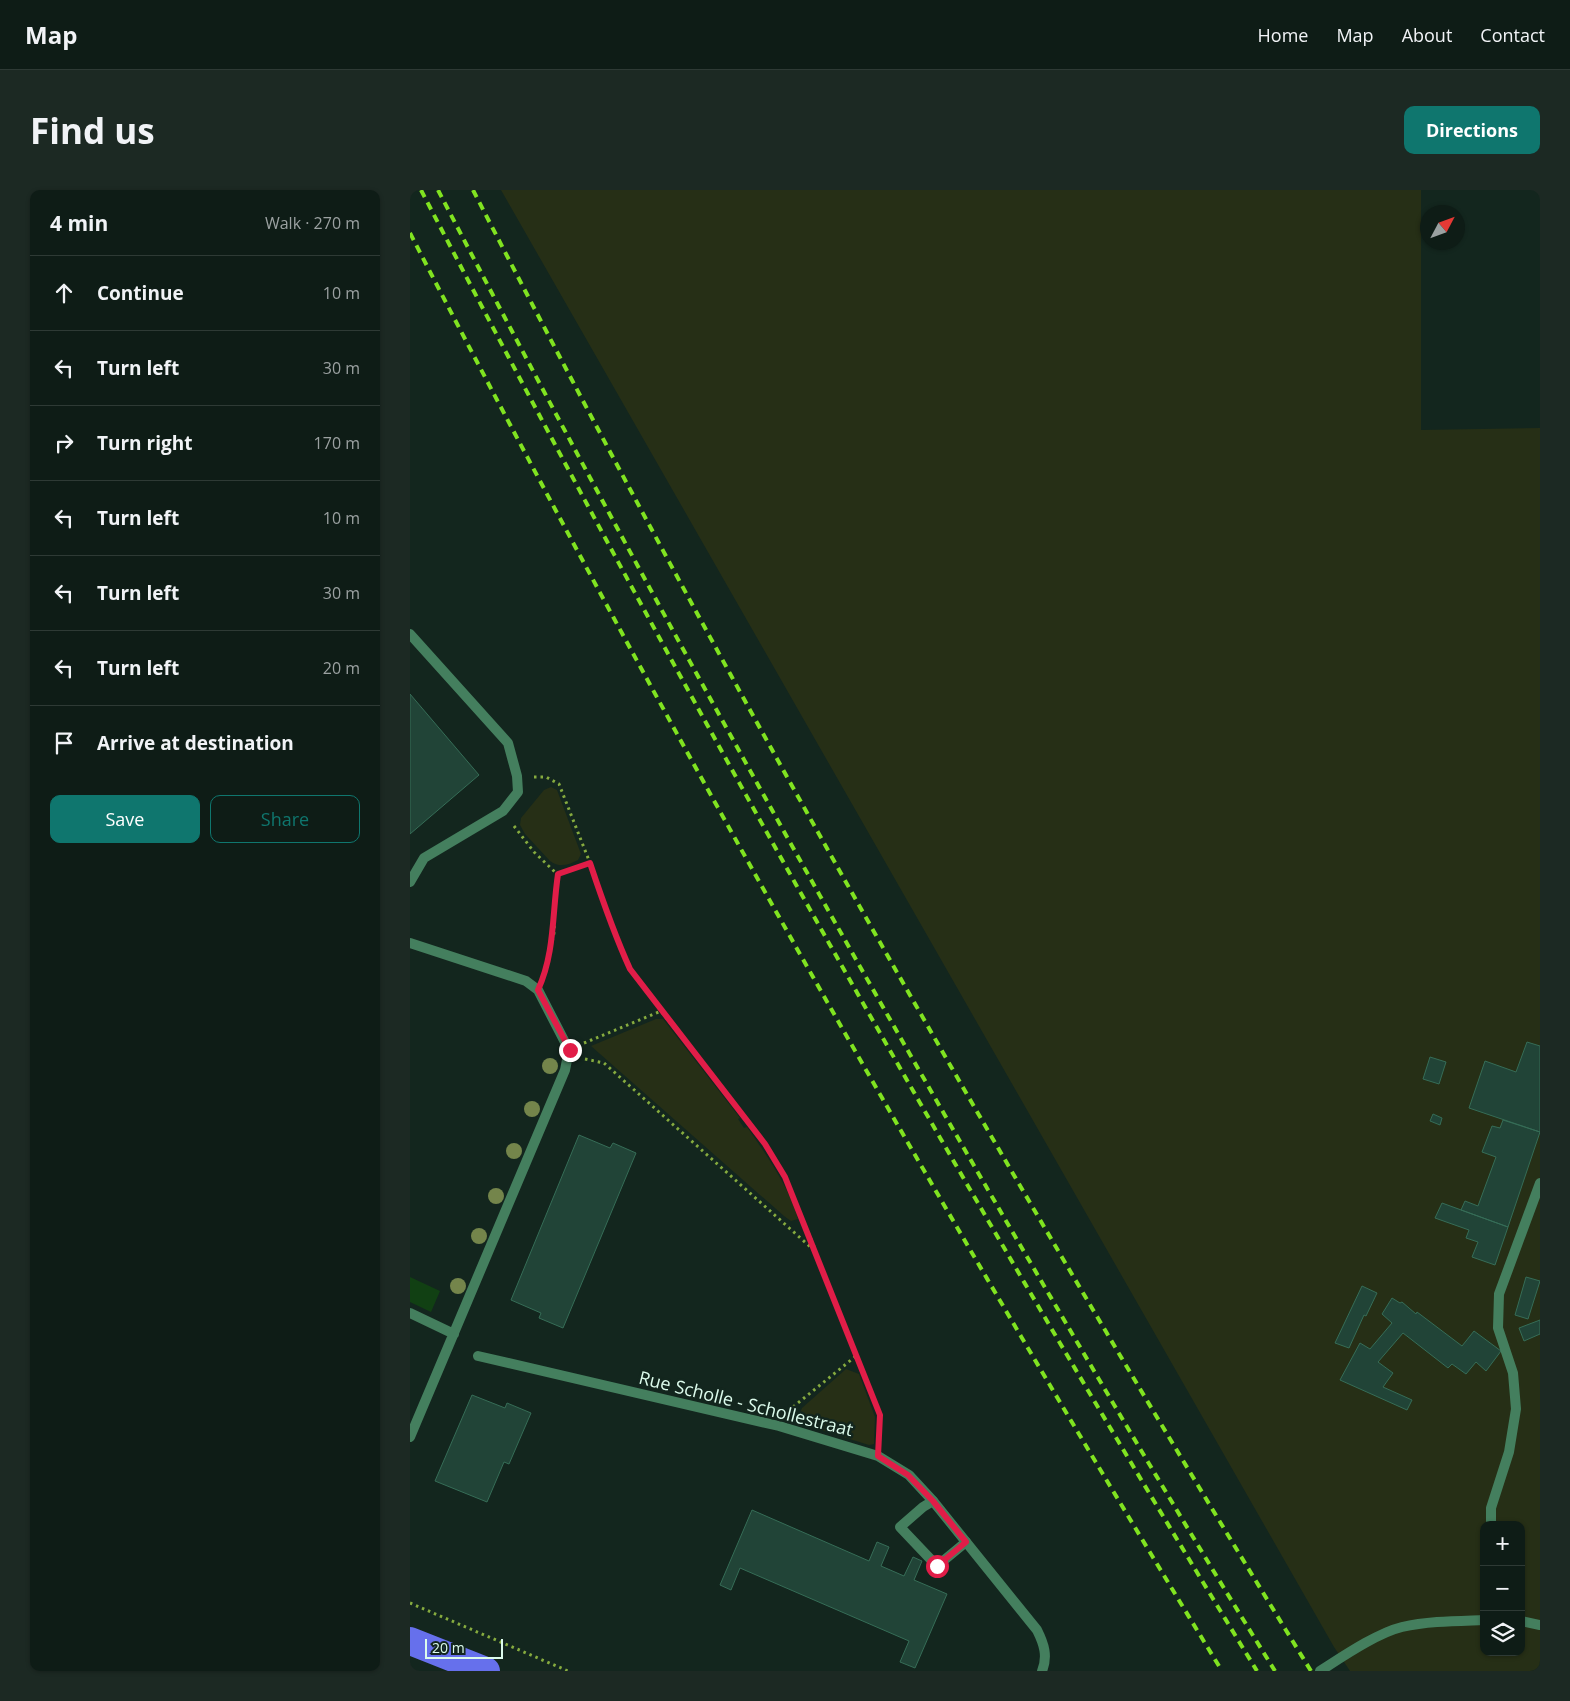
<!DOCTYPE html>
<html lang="en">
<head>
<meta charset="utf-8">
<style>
  :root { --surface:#0e1c16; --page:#1c2923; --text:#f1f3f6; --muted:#9ba1a1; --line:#2e3a35; --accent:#0f766e }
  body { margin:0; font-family:"Open Sans",sans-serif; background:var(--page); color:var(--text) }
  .controls { position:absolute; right:15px; bottom:15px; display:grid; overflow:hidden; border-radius:10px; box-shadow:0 1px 4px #0004 }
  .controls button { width:45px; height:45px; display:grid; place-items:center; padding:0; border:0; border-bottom:1px solid var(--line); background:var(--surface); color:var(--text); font:25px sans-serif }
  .compass { position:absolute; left:1010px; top:15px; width:45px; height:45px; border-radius:50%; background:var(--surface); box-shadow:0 1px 4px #0004; rotate:49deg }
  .scale { position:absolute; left:15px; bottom:12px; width:78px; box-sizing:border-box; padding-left:5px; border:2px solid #dcfbec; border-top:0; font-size:14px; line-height:18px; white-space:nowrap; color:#dcfbec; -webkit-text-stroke:4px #13261e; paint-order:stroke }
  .stop { position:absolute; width:15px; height:15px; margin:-11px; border:4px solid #e11d48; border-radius:50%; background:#fff }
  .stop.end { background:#e11d48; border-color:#fff; box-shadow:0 1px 5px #0008 }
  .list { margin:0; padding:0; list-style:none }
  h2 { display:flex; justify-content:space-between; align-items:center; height:65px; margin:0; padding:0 20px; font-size:21px }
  h2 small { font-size:16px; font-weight:400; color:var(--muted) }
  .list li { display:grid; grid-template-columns:32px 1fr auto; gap:15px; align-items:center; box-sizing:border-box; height:75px; padding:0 20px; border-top:1px solid var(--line) }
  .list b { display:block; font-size:19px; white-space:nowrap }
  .list em { font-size:16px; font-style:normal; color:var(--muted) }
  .actions { display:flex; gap:10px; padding:15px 20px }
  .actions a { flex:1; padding:11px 0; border:1px solid var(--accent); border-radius:10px; text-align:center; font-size:18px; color:var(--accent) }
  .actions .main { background:var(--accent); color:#fff }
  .icon { flex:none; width:28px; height:28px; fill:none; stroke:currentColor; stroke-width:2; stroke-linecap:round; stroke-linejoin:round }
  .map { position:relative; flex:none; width:1130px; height:1481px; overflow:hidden; border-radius:10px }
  header { display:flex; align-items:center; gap:30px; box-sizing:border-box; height:70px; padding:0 25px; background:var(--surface); border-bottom:1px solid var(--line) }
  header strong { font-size:24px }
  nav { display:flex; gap:28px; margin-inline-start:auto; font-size:18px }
  .intro { display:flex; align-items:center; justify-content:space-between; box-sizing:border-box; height:120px; padding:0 30px }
  h1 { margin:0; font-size:35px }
  .button { padding:12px 22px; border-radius:10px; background:var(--accent); color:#fff; font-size:18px; font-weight:700 }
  main { display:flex; gap:30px; padding:0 30px }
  aside { flex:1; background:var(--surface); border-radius:10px; box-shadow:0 1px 4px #0004 }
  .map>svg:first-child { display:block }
  .green { fill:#262f16; fill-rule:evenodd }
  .water { fill:#114013 }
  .building { fill:#214437; stroke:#366d57 }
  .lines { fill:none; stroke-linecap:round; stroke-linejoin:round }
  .path { stroke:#86ab3f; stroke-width:3; stroke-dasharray:2.5 4; stroke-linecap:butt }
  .lane { stroke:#447f5e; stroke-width:10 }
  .street { stroke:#447f5e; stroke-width:10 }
  .highway { stroke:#6670ec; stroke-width:28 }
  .rail { stroke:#80e320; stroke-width:4; stroke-dasharray:8 6; stroke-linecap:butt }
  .tree { fill:#74854b }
  .route { stroke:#e11d48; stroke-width:6 }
  .labels { text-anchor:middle; stroke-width:5; stroke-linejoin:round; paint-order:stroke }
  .street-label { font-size:18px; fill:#dcfbec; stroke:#13261e }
</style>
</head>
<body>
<header>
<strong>Map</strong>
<nav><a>Home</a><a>Map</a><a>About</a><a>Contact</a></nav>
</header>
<div class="intro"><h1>Find us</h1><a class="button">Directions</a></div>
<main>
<aside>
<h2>4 min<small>Walk · 270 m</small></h2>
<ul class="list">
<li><svg class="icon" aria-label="ahead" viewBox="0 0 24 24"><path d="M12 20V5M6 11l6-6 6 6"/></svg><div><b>Continue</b></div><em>10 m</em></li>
<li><svg class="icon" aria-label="left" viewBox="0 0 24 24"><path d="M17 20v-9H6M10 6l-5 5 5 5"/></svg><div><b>Turn left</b></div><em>30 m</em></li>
<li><svg class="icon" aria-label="right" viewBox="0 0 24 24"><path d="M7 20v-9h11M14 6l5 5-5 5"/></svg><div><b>Turn right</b></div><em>170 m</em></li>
<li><svg class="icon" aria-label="left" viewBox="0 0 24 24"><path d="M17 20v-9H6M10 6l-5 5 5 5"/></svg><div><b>Turn left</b></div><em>10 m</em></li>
<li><svg class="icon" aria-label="left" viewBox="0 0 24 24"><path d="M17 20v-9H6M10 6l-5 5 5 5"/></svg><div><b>Turn left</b></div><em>30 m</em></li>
<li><svg class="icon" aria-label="left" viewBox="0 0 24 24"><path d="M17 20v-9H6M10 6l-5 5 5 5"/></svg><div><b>Turn left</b></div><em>20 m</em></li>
<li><svg class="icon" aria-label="arrive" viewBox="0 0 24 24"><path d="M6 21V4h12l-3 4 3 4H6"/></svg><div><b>Arrive at destination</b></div></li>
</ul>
<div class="actions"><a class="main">Save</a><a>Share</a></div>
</aside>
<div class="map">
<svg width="1130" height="1481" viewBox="0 0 1130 1481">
  <rect width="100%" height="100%" fill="#13261e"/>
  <path class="green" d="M 91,0 L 1011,0 L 1011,240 L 1130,238 L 1130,1481 L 940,1481 L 924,1457 ZM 1074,1335 L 1111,1335 L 1111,1462 L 1074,1462 Z
    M 141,597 L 147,600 L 171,664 L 168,670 C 158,675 150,678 140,671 L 115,644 L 110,635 L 111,628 L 134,600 Z
    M 246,829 L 253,829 L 330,928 L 328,929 L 334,938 L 337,937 C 357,966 378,995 388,1029 L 381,1031 L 374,1026 L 181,856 Z
    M 436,1179 L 449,1184 L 465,1227 L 464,1254 L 459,1255 L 395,1235 L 391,1231 L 389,1225 L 392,1218 Z"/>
  <path class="water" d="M 0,1087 L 30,1101 L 21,1122 L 0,1112 Z"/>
  <path class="building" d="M 0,504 L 69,585 L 0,644 Z
    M 1117,852 L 1130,856 L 1130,942 L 1059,918 L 1075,871 L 1106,882 Z
    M 1020,867 L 1036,872 L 1029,894 L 1013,889 Z
    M 1023,924 L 1032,928 L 1030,935 L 1020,931 Z
    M 1093,930 L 1130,942 L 1098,1037 L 1051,1020 L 1055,1011 L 1068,1016 L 1086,967 L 1072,962 L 1082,936 L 1090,938 Z
    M 169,945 L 200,958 L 203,953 L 226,963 L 153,1138 L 129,1128 L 131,1123 L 101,1110 Z
    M 1032,1013 L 1098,1037 L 1085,1075 L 1062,1067 L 1068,1052 L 1056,1048 L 1059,1040 L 1025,1028 Z
    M 1116,1087 L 1130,1091 L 1118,1129 L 1105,1125 Z
    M 952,1096 L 967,1103 L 956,1126 L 954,1125 L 939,1158 L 925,1153 Z
    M 982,1108 L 990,1113 L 992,1112 L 1006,1124 L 1007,1122 L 1052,1156 L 1064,1141 L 1091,1161 L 1076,1181 L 1066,1172 L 1056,1184 L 1042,1174 L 1038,1178 L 993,1143 L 968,1172 L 983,1183 L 973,1197 L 1002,1210 L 997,1220 L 930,1190 L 950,1153 L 960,1159 L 982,1133 L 972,1124 Z
    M 1130,1130 L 1130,1144 L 1114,1151 L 1109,1138 Z
    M 62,1205 L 95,1218 L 97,1213 L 121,1223 L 99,1274 L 94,1272 L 77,1312 L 25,1291 Z
    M 342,1320 L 459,1371 L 467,1352 L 479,1357 L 471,1376 L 494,1386 L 503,1367 L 512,1371 L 504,1390 L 537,1404 L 505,1478 L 490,1472 L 499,1451 L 330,1378 L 321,1400 L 310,1395 Z"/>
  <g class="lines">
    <path class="path" d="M 124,587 L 136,587 L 149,594 L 180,673
      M 104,636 L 124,662 L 148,685 L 145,704 L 144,743 L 135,784
      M 148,684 L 180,673 L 209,756 L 220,779 L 251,821
      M 174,853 L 251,821 L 355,954 L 375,987 L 405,1059
      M 175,869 L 194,873 L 405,1061 L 446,1166
      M 378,1221 L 446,1166 L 470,1225 L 469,1248
      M 0,1413 L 158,1481"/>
    <path class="lane" d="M 523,1311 L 513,1317 L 490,1337 L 527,1376 L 556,1352
      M 1081,1335 L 1081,1318 L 1099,1262 L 1106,1219 L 1103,1183 L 1088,1138 L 1089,1104 L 1130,993"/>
    <path class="street" d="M 0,444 L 98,553 L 107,586 L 108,602 L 93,621 L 14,668 L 0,692
      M 0,753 L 116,791 L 128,800 L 159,860 L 155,880 L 0,1247
      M 0,1123 L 44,1144
      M 68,1166 L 369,1236 L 468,1266 L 499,1285 L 523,1311 L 627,1440 C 634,1454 638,1466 632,1481
      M 1111,1431 L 1130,1435
      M 910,1481 C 932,1467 967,1443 992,1437 C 1019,1431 1047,1431 1074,1430"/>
    <path class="highway" d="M 0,1451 L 76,1481"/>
    <path class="rail" d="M 11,0 C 272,503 551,997 847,1481
      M 28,0 C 212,354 405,703 606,1048 C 691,1193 776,1338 865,1481
      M 63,0 C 322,504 604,998 901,1481
      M 0,43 C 252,532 525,1011 812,1481"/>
  </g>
  <g class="tree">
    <circle cx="140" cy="876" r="8"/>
    <circle cx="122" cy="919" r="8"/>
    <circle cx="104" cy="961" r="8"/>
    <circle cx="86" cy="1006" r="8"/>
    <circle cx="69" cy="1046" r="8"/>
    <circle cx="48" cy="1096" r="8"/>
  </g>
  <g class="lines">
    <path class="route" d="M 160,860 L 128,800 C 145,763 142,724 148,684 L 180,673 C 192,709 204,744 220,779 L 355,954 L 375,987 L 470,1225 L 468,1266 L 498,1285 L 523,1311 L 556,1352 L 527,1376"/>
  </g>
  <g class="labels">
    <g class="street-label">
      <text transform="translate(336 1214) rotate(14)" y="6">Rue Scholle - Schollestraat</text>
    </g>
  </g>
</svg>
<div class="controls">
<button>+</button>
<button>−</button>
<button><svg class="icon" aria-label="layers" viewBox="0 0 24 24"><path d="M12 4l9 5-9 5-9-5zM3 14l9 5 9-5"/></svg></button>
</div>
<svg class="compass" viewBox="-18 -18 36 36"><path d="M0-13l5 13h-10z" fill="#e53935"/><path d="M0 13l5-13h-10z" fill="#9ba1a1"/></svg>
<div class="scale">20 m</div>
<div class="stop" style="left:527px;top:1376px"></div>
<div class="stop end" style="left:160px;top:860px"></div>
</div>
</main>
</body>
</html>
